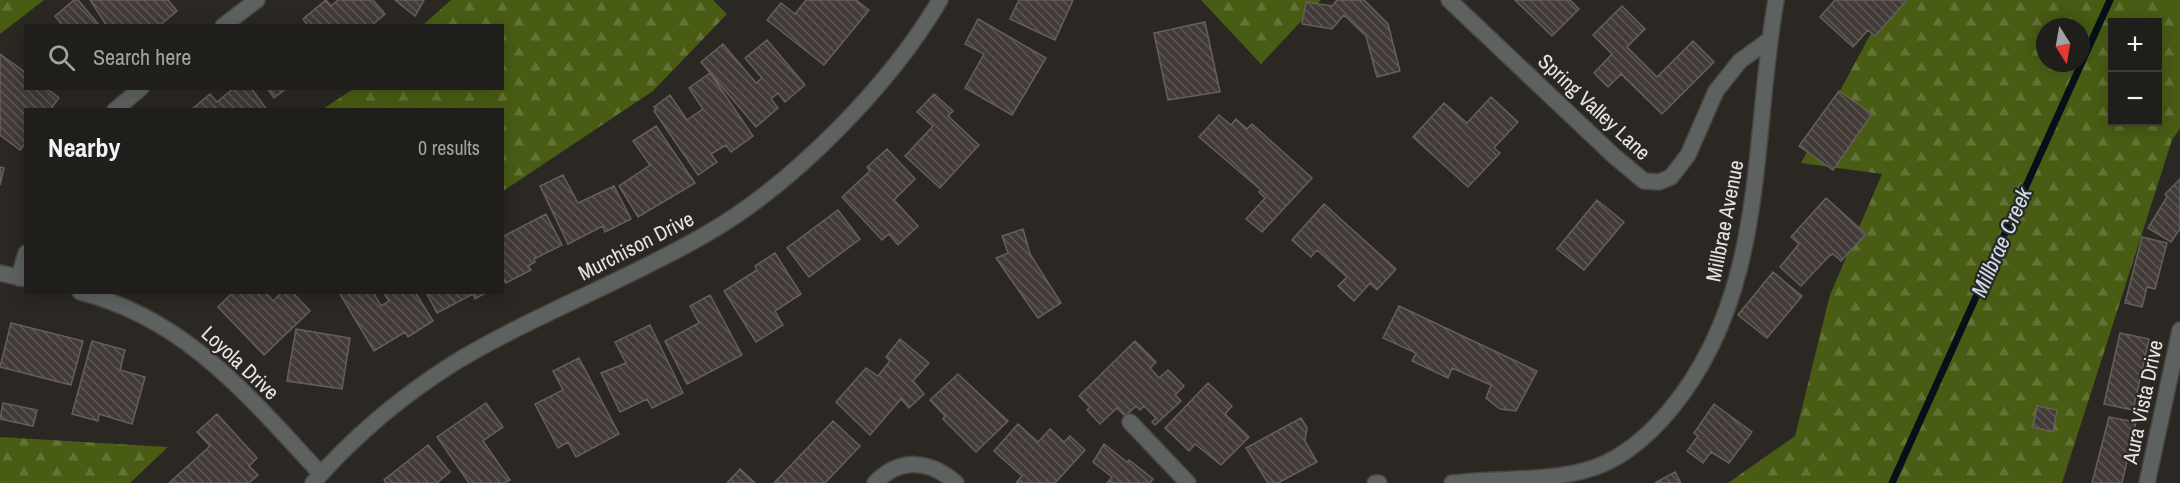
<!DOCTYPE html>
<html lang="en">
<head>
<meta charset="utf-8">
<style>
  :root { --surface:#201e1a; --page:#282723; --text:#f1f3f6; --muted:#a2a2a2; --line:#3d3c39 }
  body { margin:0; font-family:"Archivo Narrow",sans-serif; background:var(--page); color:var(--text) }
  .controls { position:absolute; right:18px; top:18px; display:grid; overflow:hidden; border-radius:0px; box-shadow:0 3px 15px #0003 }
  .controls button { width:54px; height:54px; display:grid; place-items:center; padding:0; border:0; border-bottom:2px solid var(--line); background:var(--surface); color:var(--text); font:30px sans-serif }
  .compass { position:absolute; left:2036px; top:18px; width:54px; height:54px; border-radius:50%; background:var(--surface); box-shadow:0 3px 15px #0003; rotate:169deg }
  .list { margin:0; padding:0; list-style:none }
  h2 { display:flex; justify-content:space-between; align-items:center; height:78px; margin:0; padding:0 24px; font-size:26px }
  h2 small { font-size:20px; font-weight:400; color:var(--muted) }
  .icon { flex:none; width:33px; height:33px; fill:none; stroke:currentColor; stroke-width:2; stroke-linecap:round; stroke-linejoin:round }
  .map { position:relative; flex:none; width:2180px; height:483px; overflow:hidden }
  .search { position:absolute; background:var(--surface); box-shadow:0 3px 15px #0003; left:24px; top:24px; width:480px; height:66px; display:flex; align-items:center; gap:15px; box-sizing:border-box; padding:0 21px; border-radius:0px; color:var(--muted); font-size:22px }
  .panel { position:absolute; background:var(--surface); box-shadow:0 3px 15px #0003; left:24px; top:108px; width:480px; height:186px; border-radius:0px }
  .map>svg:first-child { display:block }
  .forest { fill:url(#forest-firs); fill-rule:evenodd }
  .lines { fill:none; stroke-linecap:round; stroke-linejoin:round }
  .stream { stroke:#051018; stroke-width:7 }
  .building { fill:url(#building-back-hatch); stroke:#665f5c; stroke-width:1.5 }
  .minor-casing { stroke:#494641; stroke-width:18 }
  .minor { stroke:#5d6160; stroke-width:15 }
  .labels { text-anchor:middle; stroke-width:4.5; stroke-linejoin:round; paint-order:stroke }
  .street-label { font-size:21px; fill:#e7e4e1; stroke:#2b2823 }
  .water-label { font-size:22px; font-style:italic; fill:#cce0f0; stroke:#2b2823 }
</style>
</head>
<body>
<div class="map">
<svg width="2180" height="483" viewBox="0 0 2180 483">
  <defs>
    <pattern id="forest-firs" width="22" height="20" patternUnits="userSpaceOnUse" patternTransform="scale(1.5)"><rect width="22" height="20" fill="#485c14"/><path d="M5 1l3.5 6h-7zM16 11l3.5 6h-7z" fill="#627336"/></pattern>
    <pattern id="building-back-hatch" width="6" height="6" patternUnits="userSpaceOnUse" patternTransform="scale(1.5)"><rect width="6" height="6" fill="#423b38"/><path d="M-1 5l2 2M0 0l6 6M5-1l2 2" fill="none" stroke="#5d5754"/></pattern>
  </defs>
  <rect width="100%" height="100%" fill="#2b2823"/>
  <path class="forest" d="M 0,0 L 44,0 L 0,34 Z
    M 451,0 L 713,0 L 727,14 L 653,91 L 503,191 L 502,110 L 323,109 L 353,89 L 502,88 L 502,26 L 423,25 Z
    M 1201,0 L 1321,0 L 1261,64 Z
    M 1889,0 L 2180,0 L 2180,128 L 2172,140 L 2062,483 L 1728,483 L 1795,436 L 1830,295 L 1882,174 L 1801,163 ZM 2112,22 L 2158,22 L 2158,122 L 2112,122 ZM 2045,27 L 2081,27 L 2081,63 L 2045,63 Z
    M 0,437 L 168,447 L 130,483 L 0,483 Z"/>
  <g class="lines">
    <path class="stream" d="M 1892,483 L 2110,0"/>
  </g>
  <path class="building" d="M 74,0 L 78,0 L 100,26 L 63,26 L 55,16 Z
    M 90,0 L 168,0 L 177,11 L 159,26 L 107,26 Z
    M 326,0 L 331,6 L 338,0 L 373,0 L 385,14 L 371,26 L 308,26 L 303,19 Z
    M 395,0 L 424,0 L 415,16 Z
    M 806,0 L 856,0 L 869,10 L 824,65 L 767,20 L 781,3 L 795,14 Z
    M 1019,0 L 1073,0 L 1055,40 L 1010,19 Z
    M 1337,0 L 1364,0 L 1388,24 L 1400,71 L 1377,77 L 1366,36 L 1344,15 L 1332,29 L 1302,24 L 1306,2 L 1332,6 Z
    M 1515,0 L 1570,0 L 1579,9 L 1552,36 Z
    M 1835,0 L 1907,0 L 1875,36 L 1868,30 L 1853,47 L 1820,17 Z
    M 1622,6 L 1645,29 L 1627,47 L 1657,77 L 1693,41 L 1714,62 L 1662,114 L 1621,74 L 1608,87 L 1594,73 L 1612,54 L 1593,35 Z
    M 978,19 L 1046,58 L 1012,115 L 965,88 L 984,54 L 965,44 Z
    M 1205,22 L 1220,92 L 1168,100 L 1154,33 Z
    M 767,40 L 805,85 L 785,102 L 778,93 L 771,99 L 778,108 L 756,127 L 701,62 L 723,44 L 756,83 L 762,78 L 745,58 Z
    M 0,54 L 26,73 L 26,88 L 46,88 L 59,98 L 50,110 L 26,110 L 26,142 L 20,150 L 0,135 Z
    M 710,73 L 753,136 L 731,152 L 726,145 L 711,154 L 717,162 L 698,175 L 654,111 L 656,110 L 654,107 L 670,95 L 687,120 L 703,109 L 689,88 Z
    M 234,88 L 251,88 L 267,110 L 191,110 L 210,94 L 217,102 Z
    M 267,88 L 287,88 L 274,98 Z
    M 1839,91 L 1872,114 L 1833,170 L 1799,146 Z
    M 934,94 L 953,111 L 948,116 L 979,145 L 940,188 L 905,156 L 933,126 L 917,112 Z
    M 1491,97 L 1518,122 L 1494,148 L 1500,153 L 1468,187 L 1413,137 L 1444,103 L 1467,123 Z
    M 1219,115 L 1231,125 L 1236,119 L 1247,129 L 1252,124 L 1312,178 L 1262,232 L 1246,219 L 1265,198 L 1259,192 L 1261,190 L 1199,137 Z
    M 656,126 L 695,183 L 638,217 L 619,186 L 650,165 L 633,141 Z
    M 887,149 L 915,179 L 894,200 L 918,226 L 898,245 L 889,234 L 882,240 L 842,197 L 870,171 L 867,167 Z
    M 0,167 L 4,168 L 0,185 Z
    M 563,175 L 578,203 L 614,186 L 631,219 L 605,232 L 603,226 L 568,244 L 540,186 Z
    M 2180,179 L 2180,229 L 2171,242 L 2148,228 L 2167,197 L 2165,194 Z
    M 1826,198 L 1866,234 L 1841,261 L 1833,254 L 1829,256 L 1801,286 L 1780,267 L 1799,244 L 1791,237 Z
    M 1597,200 L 1624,222 L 1584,270 L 1557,249 Z
    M 1324,204 L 1396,269 L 1377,290 L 1370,283 L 1354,301 L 1338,286 L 1347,277 L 1317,250 L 1311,257 L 1292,240 Z
    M 838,210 L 860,239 L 809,277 L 787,248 Z
    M 546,214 L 562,245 L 534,259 L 535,262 L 528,266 L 531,270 L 506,283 L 502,277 L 502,237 Z
    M 1023,229 L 1030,254 L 1061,303 L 1038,318 L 996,258 L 1008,253 L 1002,236 Z
    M 2142,237 L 2167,243 L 2155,289 L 2147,287 L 2142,307 L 2125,303 Z
    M 775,253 L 801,294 L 775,311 L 783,325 L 756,342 L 724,291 L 757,270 L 755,266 Z
    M 1773,272 L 1802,296 L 1767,338 L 1738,315 Z
    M 233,292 L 265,292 L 273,301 L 282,292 L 292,292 L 310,311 L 264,355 L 218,307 Z
    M 341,292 L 373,292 L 381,306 L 389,301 L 385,295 L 388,292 L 415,292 L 433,321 L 408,337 L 405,332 L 374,351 L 340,294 Z
    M 426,292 L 487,292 L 475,299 L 473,294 L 437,313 Z
    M 710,295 L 742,355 L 687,384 L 665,341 L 699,323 L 690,306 Z
    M 1399,306 L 1537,371 L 1516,411 L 1500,409 L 1486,398 L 1491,385 L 1452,368 L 1448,378 L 1412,361 L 1416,353 L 1383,338 Z
    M 11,323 L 83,341 L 71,385 L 0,367 Z
    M 650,325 L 683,393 L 652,408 L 647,399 L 620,412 L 601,373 L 626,363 L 615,342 Z
    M 296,329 L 350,338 L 342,389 L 287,381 Z
    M 2120,333 L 2149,339 L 2133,410 L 2104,404 Z
    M 900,339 L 929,363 L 913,381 L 924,394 L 909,408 L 901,399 L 870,435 L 836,402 L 866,368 L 878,376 L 890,361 L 886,357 Z
    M 92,341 L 125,350 L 120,370 L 145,377 L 132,424 L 99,414 L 98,421 L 72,414 Z
    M 1135,341 L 1156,362 L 1150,368 L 1159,378 L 1168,370 L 1184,386 L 1175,395 L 1181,401 L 1155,425 L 1152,422 L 1156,418 L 1144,406 L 1140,410 L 1136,406 L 1125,416 L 1117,408 L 1100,424 L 1087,410 L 1090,407 L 1079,396 Z
    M 579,358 L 619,434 L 576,457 L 568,442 L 558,448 L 535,404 L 563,390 L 553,371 Z
    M 958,374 L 1008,421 L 976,452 L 943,419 L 945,416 L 930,400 Z
    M 1208,383 L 1232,406 L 1225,414 L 1249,437 L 1221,465 L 1195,444 L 1189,451 L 1165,428 Z
    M 3,403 L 37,410 L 33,426 L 0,419 Z
    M 486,403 L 503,427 L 483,441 L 510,480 L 504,483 L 469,483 L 437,437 Z
    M 1714,404 L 1752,432 L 1729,463 L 1711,452 L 1703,463 L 1687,451 L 1698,436 L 1694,433 Z
    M 2037,406 L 2057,410 L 2053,432 L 2033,427 Z
    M 217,414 L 257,458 L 249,466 L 258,475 L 249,483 L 169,483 L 210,446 L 197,432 Z
    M 2109,417 L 2136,422 L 2122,483 L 2092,483 Z
    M 1301,418 L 1307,428 L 1305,441 L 1317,462 L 1278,483 L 1268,483 L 1246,448 Z
    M 833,421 L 860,446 L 825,483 L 774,483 Z
    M 1018,424 L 1038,442 L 1050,429 L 1064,442 L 1070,436 L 1085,450 L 1055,483 L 1016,483 L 1022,476 L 994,451 Z
    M 1104,444 L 1127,462 L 1129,460 L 1153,479 L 1150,483 L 1107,483 L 1112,477 L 1093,462 Z
    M 428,445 L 450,472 L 437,483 L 386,483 L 384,480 Z
    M 740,469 L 755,483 L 727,483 Z
    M 1675,472 L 1681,483 L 1655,483 Z"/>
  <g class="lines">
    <g class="minor-casing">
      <path id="minor" d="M 1449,0 L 1614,156 L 1644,181 L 1659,182 L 1671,177 L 1688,155 L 1716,91 L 1740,61 L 1769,40
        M 223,26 L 257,0
        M 115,110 L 141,88
        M 0,273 L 26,279
        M 19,278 L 26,253
        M 80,292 C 187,319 249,397 321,474
        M 1130,422 L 1188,483
        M 313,483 C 353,437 402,396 454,363 C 535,314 626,281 708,233 C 794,183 890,85 940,0
        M 875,483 C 900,457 930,460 956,483
        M 1375,483 L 1379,483
        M 1452,483 C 1500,477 1550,483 1596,467 C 1626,456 1650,434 1670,410 C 1768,292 1751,141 1776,0
        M 2147,483 L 2180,330"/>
    </g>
    <use href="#minor" class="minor"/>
  </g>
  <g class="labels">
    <g class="street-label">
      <text transform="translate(1594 107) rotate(43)" y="7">Spring Valley Lane</text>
      <text transform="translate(1725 221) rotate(-79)" y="7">Millbrae Avenue</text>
      <text transform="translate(636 246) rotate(-27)" y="7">Murchison Drive</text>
      <text transform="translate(240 363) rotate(43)" y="7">Loyola Drive</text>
      <text transform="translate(2143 402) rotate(-78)" y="7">Aura Vista Drive</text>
    </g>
    <g class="water-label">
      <text transform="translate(2001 242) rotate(-66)" y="8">Millbrae Creek</text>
    </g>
  </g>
</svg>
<div class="controls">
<button>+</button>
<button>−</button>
</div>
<svg class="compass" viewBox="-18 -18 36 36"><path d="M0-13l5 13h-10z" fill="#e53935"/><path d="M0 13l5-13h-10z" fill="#a2a2a2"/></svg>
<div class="search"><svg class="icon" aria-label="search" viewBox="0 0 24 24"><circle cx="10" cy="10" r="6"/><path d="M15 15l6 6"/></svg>Search here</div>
<section class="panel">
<h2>Nearby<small>0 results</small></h2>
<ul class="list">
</ul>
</section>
</div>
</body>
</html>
